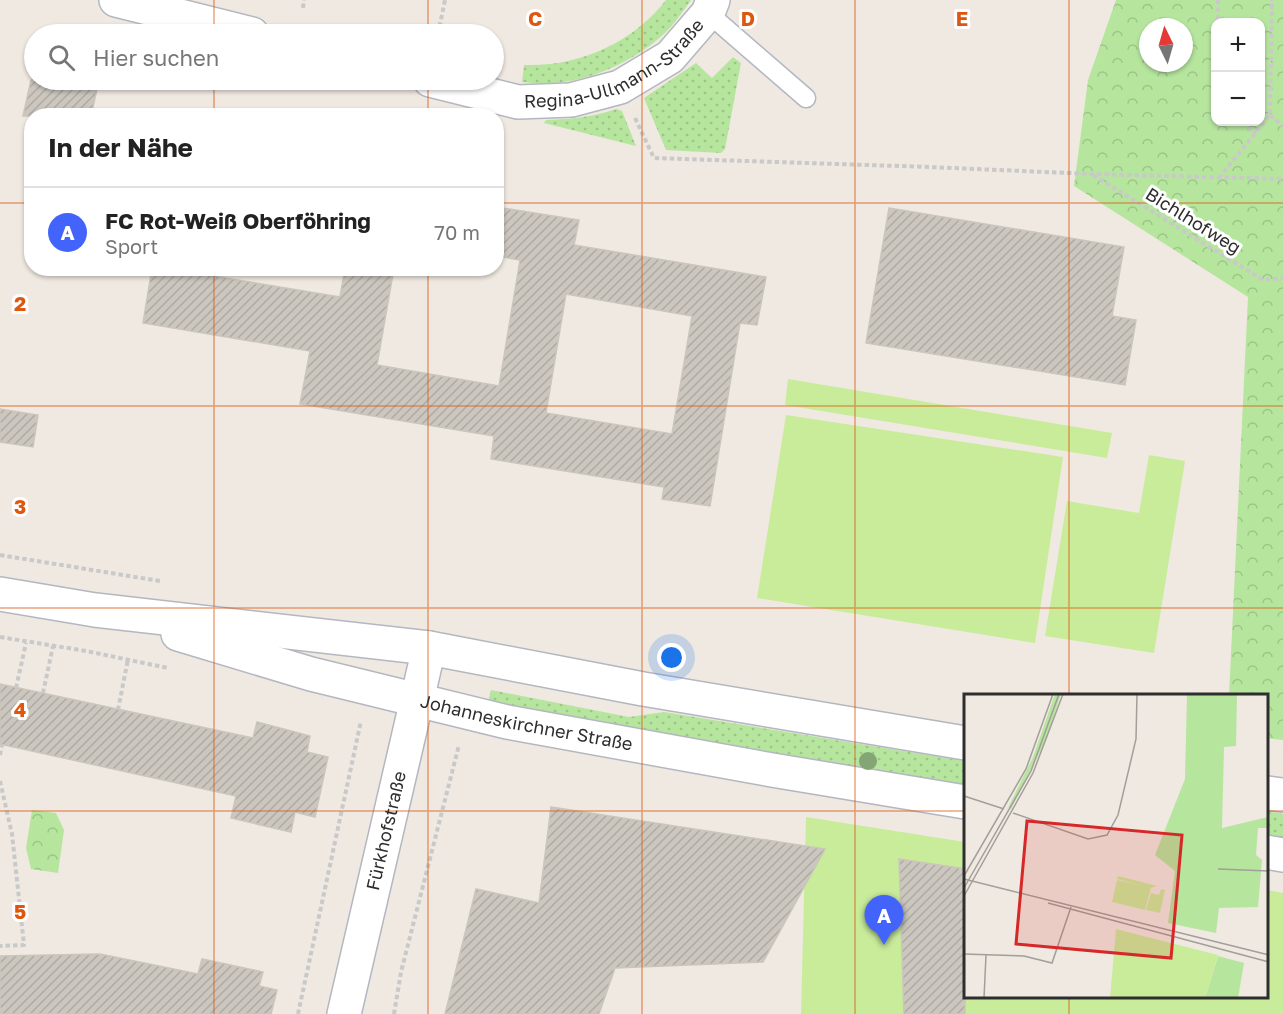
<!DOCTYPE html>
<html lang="de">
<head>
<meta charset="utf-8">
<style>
  :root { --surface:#fff; --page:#f6f6f6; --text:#222; --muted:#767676; --line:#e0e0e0; --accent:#4264fb }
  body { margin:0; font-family:"Golos Text",sans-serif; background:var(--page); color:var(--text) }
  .controls { position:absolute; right:18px; top:18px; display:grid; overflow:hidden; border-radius:12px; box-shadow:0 2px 4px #0004 }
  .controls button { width:54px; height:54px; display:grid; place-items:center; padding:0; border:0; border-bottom:2px solid var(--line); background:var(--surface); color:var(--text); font:30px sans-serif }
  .compass { position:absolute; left:1139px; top:18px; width:54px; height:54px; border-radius:50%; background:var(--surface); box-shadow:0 2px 4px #0004; rotate:355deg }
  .you { position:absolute; left:672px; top:658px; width:21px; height:21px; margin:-15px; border:4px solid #fff; border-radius:50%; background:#1a73e8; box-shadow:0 0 0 9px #1a73e833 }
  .badge { display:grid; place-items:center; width:39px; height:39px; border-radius:50%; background:var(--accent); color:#fff; font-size:20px; font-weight:700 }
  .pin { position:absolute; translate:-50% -50px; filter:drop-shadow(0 2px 3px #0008) }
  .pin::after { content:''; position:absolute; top:32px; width:21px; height:18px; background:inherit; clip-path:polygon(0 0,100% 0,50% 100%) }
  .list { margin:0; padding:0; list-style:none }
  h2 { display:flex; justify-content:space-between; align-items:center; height:78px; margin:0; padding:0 24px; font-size:26px }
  h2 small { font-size:20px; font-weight:400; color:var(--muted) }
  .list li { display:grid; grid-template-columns:39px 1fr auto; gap:18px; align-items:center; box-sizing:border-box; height:90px; padding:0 24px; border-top:2px solid var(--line) }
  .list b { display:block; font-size:22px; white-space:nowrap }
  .list p { margin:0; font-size:20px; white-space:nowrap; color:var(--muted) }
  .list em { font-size:20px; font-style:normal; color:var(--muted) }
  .icon { flex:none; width:33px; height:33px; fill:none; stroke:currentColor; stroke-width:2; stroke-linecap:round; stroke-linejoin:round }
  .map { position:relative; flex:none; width:1283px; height:1014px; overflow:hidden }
  .search { position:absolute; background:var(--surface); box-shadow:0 2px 4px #0004; left:24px; top:24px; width:480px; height:66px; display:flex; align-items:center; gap:15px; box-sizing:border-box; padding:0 21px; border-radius:33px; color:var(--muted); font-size:22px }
  .panel { position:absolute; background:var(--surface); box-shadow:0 2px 4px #0004; left:24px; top:108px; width:480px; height:168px; border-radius:24px }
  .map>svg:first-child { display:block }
  .grass { fill:url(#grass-dots) }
  .forest { fill:url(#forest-crowns); fill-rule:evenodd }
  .pitch { fill:#c9ec9a }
  .building { fill:url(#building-hatch); stroke:#cbc5ba; stroke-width:1.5; fill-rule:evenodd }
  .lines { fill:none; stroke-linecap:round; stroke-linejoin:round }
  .lane-casing { stroke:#b4b7c1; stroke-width:21 }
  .street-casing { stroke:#b4b7c1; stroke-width:36 }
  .secondary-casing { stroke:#b4b7c1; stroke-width:36 }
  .path { stroke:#c9c9c9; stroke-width:4; stroke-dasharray:4.5 3; stroke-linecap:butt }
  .lane { stroke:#fff; stroke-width:18 }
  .street { stroke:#fff; stroke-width:33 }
  .secondary { stroke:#fff; stroke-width:33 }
  .tree { fill:#84a574 }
  .grid { fill:none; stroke:#df570e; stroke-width:1.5; stroke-opacity:0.55 }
  .labels { text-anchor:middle; stroke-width:6; stroke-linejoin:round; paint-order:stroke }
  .street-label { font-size:18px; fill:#2e2e2e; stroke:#fff }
  .inset-road { fill:none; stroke:#a29e99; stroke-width:1.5 }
  .view { fill:#d62828; fill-opacity:0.15; stroke:#d62828; stroke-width:3 }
  .inset-edge { fill:none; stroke:#2e2e2e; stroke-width:3 }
  .grid-label { font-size:20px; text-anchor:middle; font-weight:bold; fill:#df570e; stroke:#fff; stroke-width:6; stroke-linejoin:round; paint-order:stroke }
</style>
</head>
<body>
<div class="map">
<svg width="1283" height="1014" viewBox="0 0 1283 1014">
  <defs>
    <pattern id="grass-dots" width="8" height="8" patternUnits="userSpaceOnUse" patternTransform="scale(1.5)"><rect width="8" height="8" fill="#b6e59e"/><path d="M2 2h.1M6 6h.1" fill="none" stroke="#9dc588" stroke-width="1.8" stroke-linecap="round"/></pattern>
    <pattern id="forest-crowns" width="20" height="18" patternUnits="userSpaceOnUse" patternTransform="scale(1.5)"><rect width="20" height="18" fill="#b6e59e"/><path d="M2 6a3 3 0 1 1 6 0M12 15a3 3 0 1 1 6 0" fill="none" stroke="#9dc588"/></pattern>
    <pattern id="building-hatch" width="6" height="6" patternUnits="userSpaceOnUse" patternTransform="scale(1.5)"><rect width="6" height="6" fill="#cbc7bf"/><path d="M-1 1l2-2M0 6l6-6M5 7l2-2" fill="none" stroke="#afaba4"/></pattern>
  </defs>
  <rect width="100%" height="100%" fill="#efe9e1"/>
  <path class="grass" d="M 666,0 L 691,0 C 681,14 671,29 658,39 C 621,70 569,89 522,82 L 524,65 C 578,67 633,43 666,0 Z
    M 733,57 L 741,63 L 725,149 L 721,153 L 666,150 L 644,98 L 696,63 L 712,78 Z
    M 616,109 L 622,111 L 636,146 L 544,123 L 546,120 C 571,119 593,117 616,109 Z
    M 491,690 L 629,717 L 664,712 L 965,761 L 965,785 L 612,725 L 488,702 Z
    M 1266,811 L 1283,814 L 1283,839 L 1267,836 Z"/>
  <path class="forest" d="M 1116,0 L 1283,0 L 1283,740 L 1267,738 L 1266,696 L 1229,696 L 1248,297 L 1074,186 L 1088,80 ZM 1216,22 L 1260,22 L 1260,122 L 1216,122 ZM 1148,27 L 1184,27 L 1184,63 L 1148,63 Z
    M 32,810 L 56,813 L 64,830 L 58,873 L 31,869 L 26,848 Z"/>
  <path class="pitch" d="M 788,379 L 1112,433 L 1107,458 L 785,405 Z
    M 786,415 L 1063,457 L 1035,643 L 757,598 Z
    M 1149,455 L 1185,461 L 1154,653 L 1045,636 L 1067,501 L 1139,513 Z
    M 806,817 L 965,842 L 965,998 L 1266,998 L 1267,890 L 1283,893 L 1283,1014 L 801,1014 Z"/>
  <path class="building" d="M 31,80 L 99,80 L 91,116 L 23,116 Z
    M 496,207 L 579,220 L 574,245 L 766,277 L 757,325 L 740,323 L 710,506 L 662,499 L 664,487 L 491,459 L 494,436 L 300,404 L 310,351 L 143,323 L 152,268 L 215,268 L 213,276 L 340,297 L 345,268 L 394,268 L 377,365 L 499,386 L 520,260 L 496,256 ZM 566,294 L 692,316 L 672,434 L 546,413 Z
    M 889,208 L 1124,247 L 1112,316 L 1136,320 L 1125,385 L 866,343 Z
    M 0,409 L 38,415 L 33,447 L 0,442 Z
    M 0,684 L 253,738 L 257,722 L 310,736 L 307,752 L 328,757 L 315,817 L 295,812 L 291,832 L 231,818 L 236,796 L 0,744 Z
    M 551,807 L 825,849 L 763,962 L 615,968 L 599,1014 L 445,1014 L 476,889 L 539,903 Z
    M 899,859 L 965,869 L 965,1014 L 904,1014 Z
    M 100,954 L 198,974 L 202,959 L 263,972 L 259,986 L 277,990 L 271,1014 L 0,1014 L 0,956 Z"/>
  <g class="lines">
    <g class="lane-casing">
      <path id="lane" d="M 708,13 L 806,98"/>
    </g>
    <g class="street-casing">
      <g id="street">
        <path d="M 116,0 L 252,34"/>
        <path id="s1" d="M 430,80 L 518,102 L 571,100 L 620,87 L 670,57 L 708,13 L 713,0"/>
        <path id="s2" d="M 344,1014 L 429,648"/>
      </g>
    </g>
    <g class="secondary-casing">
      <g id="secondary">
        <path d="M 0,594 L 95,610 L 429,648 L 643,689 L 965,743"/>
        <path id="s3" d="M 178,634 L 311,674 L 507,722 L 772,770 L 965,802"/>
        <path d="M 1266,793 L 1283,795"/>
        <path d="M 1266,852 L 1283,855"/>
      </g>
    </g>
    <path class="path" d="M 1218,0 L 1218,22
      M 303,8 L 304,0
      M 438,34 L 445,0
      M 1270,115 L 1283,126
      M 635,118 L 654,158 L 929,167 L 1092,174 L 1283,179
      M 1242,122 L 1256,134
      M 1093,175 L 1263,280 L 1283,278
      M 1219,178 L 1270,115 L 1272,0
      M 0,555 L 160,581
      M 0,637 L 86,651 L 168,668
      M 16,688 L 26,643
      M 43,693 L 53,646
      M 118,710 L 128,659
      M 0,755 L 2,745
      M 0,781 L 12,834 L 24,945 L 0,946
      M 298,1014 L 361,721
      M 394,1014 L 401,972 L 459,745"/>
    <use href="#lane" class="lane"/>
    <use href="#street" class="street"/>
    <use href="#secondary" class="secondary"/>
  </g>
  <circle class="tree" cx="868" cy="761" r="9"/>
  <path class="grid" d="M 214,0 L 214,34M 428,0 L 428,34M 642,0 L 642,1014M 855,0 L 855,1014M 1069,0 L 1069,696M 214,80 L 214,116M 428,80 L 428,116M 0,203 L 32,203M 496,203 L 1283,203M 214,268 L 214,1014M 428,268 L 428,1014M 0,406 L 1283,406M 0,608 L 1283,608M 0,811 L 965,811M 1266,811 L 1283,811M 1069,998 L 1069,1014"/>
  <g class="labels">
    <g class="street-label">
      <text dy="6" stroke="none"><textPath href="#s1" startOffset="198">Regina-Ullmann-Straße</textPath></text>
      <text transform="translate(1193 221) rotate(32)" y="6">Bichlhofweg</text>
      <text dy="6" stroke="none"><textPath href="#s3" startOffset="360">Johanneskirchner Straße</textPath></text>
      <text dy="6" stroke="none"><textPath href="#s2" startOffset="188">Fürkhofstraße</textPath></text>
    </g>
  </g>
  <g transform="translate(964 694)">
    <rect width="304" height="304" fill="#efe9e1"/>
    <path d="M 91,0 L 97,0 L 83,44 L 47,115 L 44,113 L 40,122 L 69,63 Z" fill="#b6e59e"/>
    <path d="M 223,0 L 273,0 L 272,52 L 260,53 L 258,134 L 304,123 L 304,134 L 294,134 L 292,161 L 298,166 L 294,213 L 255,214 L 252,239 L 204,229 L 211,177 L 191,161 L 221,85 ZM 254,262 L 280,269 L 274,304 L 241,304 Z" fill="#b6e59e"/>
    <path d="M 154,182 L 193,192 L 187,194 L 181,216 L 148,208 L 153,186 L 175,191 L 153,185 ZM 197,195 L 201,196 L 196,219 L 182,216 L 187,199 L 195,201 ZM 152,235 L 254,261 L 241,304 L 146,304 Z" fill="#c9ec9a"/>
    <path class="inset-road" d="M 0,102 L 40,115M 49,119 L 124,145 L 143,141 L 154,121 L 172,45 L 173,0M 254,175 L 305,177M 0,182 L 62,75 L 89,0M 0,185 L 305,261M 0,194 L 67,77 L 95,0M 0,202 L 69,79 L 99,0M 84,209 L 305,268M 0,260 L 60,262 L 88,269 L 107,213M 20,304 L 22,261"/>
    <path class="view" d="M 63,127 L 218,141 L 207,264 L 52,250 Z"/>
    <rect width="304" height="304" class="inset-edge"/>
  </g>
  <g class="grid-label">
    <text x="535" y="26">C</text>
    <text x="748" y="26">D</text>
    <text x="962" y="26">E</text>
    <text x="20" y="311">2</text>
    <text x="20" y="514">3</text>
    <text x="20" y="717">4</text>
    <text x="20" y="919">5</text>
  </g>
</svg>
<div class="controls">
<button>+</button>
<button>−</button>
</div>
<svg class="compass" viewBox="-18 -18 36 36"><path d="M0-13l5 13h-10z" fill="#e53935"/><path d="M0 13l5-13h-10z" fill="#767676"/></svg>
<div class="you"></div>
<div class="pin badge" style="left:884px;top:945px">A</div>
<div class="search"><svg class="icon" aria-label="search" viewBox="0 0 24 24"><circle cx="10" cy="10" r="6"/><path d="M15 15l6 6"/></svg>Hier suchen</div>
<section class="panel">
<h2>In der Nähe<small></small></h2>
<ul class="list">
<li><span class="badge">A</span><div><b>FC Rot-Weiß Oberföhring</b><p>Sport</p></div><em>70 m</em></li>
</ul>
</section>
</div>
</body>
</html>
